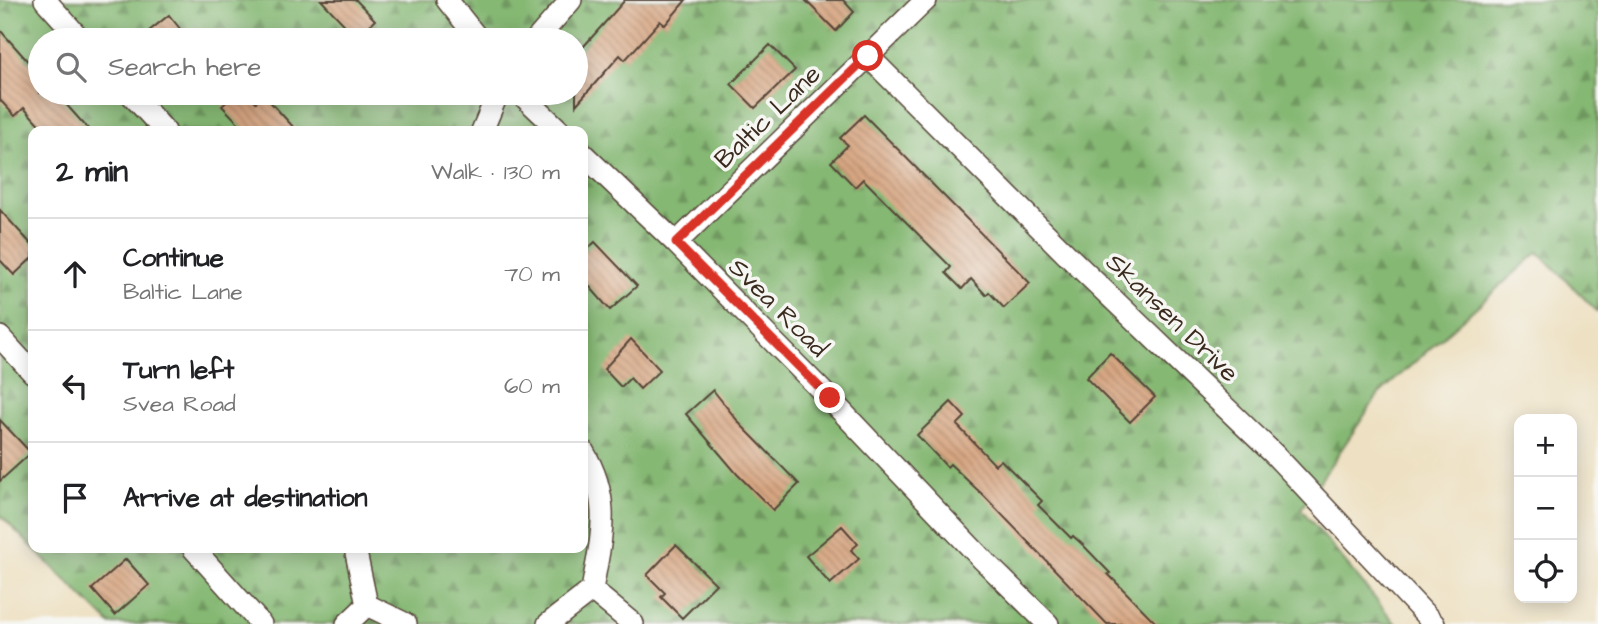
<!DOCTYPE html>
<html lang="en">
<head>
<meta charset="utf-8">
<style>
  :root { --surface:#fff; --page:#f2f2f2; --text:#202124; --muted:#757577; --line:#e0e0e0 }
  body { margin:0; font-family:"Architects Daughter",sans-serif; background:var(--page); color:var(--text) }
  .controls { position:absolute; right:21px; bottom:21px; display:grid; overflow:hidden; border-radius:14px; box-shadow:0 4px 18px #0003 }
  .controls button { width:63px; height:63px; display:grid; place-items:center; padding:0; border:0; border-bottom:2px solid var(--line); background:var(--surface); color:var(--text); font:35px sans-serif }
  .stop { position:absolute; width:21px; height:21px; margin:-16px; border:5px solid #d93025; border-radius:50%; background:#fff }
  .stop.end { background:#d93025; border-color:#fff; box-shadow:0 2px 7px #0008 }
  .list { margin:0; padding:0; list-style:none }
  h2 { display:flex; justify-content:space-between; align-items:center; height:91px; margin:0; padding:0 28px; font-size:30px }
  h2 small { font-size:23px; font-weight:400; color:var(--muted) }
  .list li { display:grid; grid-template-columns:46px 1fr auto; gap:21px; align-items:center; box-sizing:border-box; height:112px; padding:0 28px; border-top:2px solid var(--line) }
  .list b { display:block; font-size:26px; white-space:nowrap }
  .list p { margin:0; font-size:23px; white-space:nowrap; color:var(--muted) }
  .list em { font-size:23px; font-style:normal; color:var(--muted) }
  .icon { flex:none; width:38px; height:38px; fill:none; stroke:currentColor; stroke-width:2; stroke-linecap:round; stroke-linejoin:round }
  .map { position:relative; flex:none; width:1598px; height:624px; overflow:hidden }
  .search { position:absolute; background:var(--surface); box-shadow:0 4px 18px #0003; left:28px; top:28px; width:560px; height:77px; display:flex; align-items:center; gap:18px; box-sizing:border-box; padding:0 24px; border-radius:38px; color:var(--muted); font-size:26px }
  .panel { position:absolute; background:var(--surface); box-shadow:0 4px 18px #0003; left:28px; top:126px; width:560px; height:427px; border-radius:14px }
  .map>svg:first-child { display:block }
  .forest { fill:url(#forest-firs); stroke:#607148; stroke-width:2; fill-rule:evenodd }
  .building { fill:url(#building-back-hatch) }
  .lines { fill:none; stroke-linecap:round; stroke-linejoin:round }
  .minor-casing { stroke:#564537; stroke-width:24 }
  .minor { stroke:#fff; stroke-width:21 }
  .route { stroke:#d93025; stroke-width:9 }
  .labels { text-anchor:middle; stroke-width:7; stroke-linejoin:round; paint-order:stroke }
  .street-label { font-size:26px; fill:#3b2a1e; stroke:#f6f6f2 }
</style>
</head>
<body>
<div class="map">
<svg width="1598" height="624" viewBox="0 0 1598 624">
  <defs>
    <pattern id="forest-firs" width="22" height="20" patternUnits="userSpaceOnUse" patternTransform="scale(1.75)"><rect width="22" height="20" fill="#85b873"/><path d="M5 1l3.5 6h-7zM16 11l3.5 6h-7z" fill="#6e965e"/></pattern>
    <pattern id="building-back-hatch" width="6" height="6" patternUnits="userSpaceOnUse" patternTransform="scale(1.75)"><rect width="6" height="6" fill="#d7a682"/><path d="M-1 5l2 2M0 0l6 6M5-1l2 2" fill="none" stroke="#b0876a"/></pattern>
  </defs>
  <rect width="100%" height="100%" fill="#f6f6f2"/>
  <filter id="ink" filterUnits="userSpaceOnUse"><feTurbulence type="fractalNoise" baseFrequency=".0143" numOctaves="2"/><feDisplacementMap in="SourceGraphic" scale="14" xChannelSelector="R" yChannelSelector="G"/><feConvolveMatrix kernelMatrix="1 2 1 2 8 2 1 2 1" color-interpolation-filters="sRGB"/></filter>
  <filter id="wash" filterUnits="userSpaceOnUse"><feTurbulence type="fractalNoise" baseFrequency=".00686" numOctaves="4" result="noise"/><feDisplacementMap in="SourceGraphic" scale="28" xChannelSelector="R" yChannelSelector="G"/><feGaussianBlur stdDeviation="1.57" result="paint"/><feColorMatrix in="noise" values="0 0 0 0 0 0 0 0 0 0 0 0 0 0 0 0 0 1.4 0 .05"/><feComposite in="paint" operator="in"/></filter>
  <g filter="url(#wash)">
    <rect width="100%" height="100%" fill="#eee1c3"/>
    <path class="forest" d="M 0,0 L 1598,0 L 1598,312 L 1538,252 L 1379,394 L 1301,509 L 1396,624 L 110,624 L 0,515 ZM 40,40 L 576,40 L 576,93 L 40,93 ZM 33,131 L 583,131 L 583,548 L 33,548 Z"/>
    <g id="blocks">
      <path class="building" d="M 321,0 L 356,0 L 375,20 L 357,38 Z
        M 625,0 L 686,0 L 665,25 L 660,21 L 625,60 L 620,55 L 576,105 L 576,55 Z
        M 805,0 L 843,0 L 854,12 L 836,31 Z
        M 169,15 L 189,40 L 138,40 Z
        M 0,30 L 40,75 L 40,93 L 56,93 L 90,131 L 45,131 L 24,108 L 15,116 L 0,100 Z
        M 770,45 L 795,70 L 755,108 L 731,84 Z
        M 236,93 L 248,93 L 256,102 L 264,95 L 297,131 L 246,131 L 222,106 Z
        M 864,115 L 1030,283 L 1004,308 L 989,292 L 986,295 L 971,279 L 962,289 L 946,273 L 951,267 L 863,179 L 855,187 L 831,162 L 848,145 L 840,138 Z
        M 0,210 L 33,246 L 33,257 L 14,275 L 0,260 Z
        M 595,242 L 637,286 L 610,310 L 583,279 L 583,253 Z
        M 631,339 L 660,370 L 640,389 L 630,378 L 621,387 L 604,369 Z
        M 1110,353 L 1155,397 L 1130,422 L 1086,378 Z
        M 713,390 L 741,425 L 799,484 L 773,510 L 737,474 L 686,414 Z
        M 951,402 L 965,417 L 957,425 L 995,465 L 1001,460 L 1042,501 L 1038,505 L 1071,538 L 1073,536 L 1083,545 L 1110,573 L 1108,574 L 1157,624 L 1107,624 L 985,497 L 950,464 L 947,467 L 917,435 Z
        M 0,420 L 31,453 L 0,481 Z
        M 842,526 L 858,544 L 851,550 L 859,559 L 830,584 L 806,556 Z
        M 676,545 L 716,584 L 682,618 L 661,597 L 665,593 L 647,575 Z
        M 126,559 L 149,585 L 115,615 L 92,589 Z"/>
    </g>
  </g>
  <g filter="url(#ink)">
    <use href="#blocks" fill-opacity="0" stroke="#564537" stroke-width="2"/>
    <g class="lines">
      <g class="minor-casing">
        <path id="minor" d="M 45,0 L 81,40
          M 447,0 L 479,40
          M 536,40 L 571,0
          M 868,56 L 1068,256 L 1276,456 L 1434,624
          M 130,93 L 165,131
          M 520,93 L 560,131
          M 482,131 L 498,93
          M 583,154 L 676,243 L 829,398 L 982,559 L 1048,624
          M 676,243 L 926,0
          M 0,337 L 33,373
          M 193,548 L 261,624
          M 355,548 L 367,605 L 406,624
          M 592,590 L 633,624
          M 347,624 L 367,605
          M 548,624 L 592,590 C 601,538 613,501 583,451"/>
      </g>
      <use href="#minor" class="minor"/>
    </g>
  </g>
  <g class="lines" filter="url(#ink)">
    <path class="route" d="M 830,398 L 676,243 L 868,56"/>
  </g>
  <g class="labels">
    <g class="street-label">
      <text transform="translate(767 116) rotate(-44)" y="9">Baltic Lane</text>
      <text transform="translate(779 307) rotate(45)" y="9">Svea Road</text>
      <text transform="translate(1173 317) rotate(44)" y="9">Skansen Drive</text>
    </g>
  </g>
</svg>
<div class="controls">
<button>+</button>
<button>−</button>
<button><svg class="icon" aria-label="locate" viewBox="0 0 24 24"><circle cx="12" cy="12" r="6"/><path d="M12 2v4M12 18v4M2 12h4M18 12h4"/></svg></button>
</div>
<div class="stop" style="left:868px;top:56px"></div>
<div class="stop end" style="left:830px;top:398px"></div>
<div class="search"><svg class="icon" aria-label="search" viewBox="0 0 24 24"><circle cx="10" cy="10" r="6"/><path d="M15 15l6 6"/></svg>Search here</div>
<section class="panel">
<h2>2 min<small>Walk · 130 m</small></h2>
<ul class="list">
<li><svg class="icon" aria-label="ahead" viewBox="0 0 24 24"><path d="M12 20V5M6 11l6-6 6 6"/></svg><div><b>Continue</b><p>Baltic Lane</p></div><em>70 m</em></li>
<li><svg class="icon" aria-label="left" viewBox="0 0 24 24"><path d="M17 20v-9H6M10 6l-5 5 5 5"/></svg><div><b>Turn left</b><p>Svea Road</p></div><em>60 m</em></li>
<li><svg class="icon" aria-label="arrive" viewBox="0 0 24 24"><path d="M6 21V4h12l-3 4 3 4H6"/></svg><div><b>Arrive at destination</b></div></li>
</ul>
</section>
</div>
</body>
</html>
